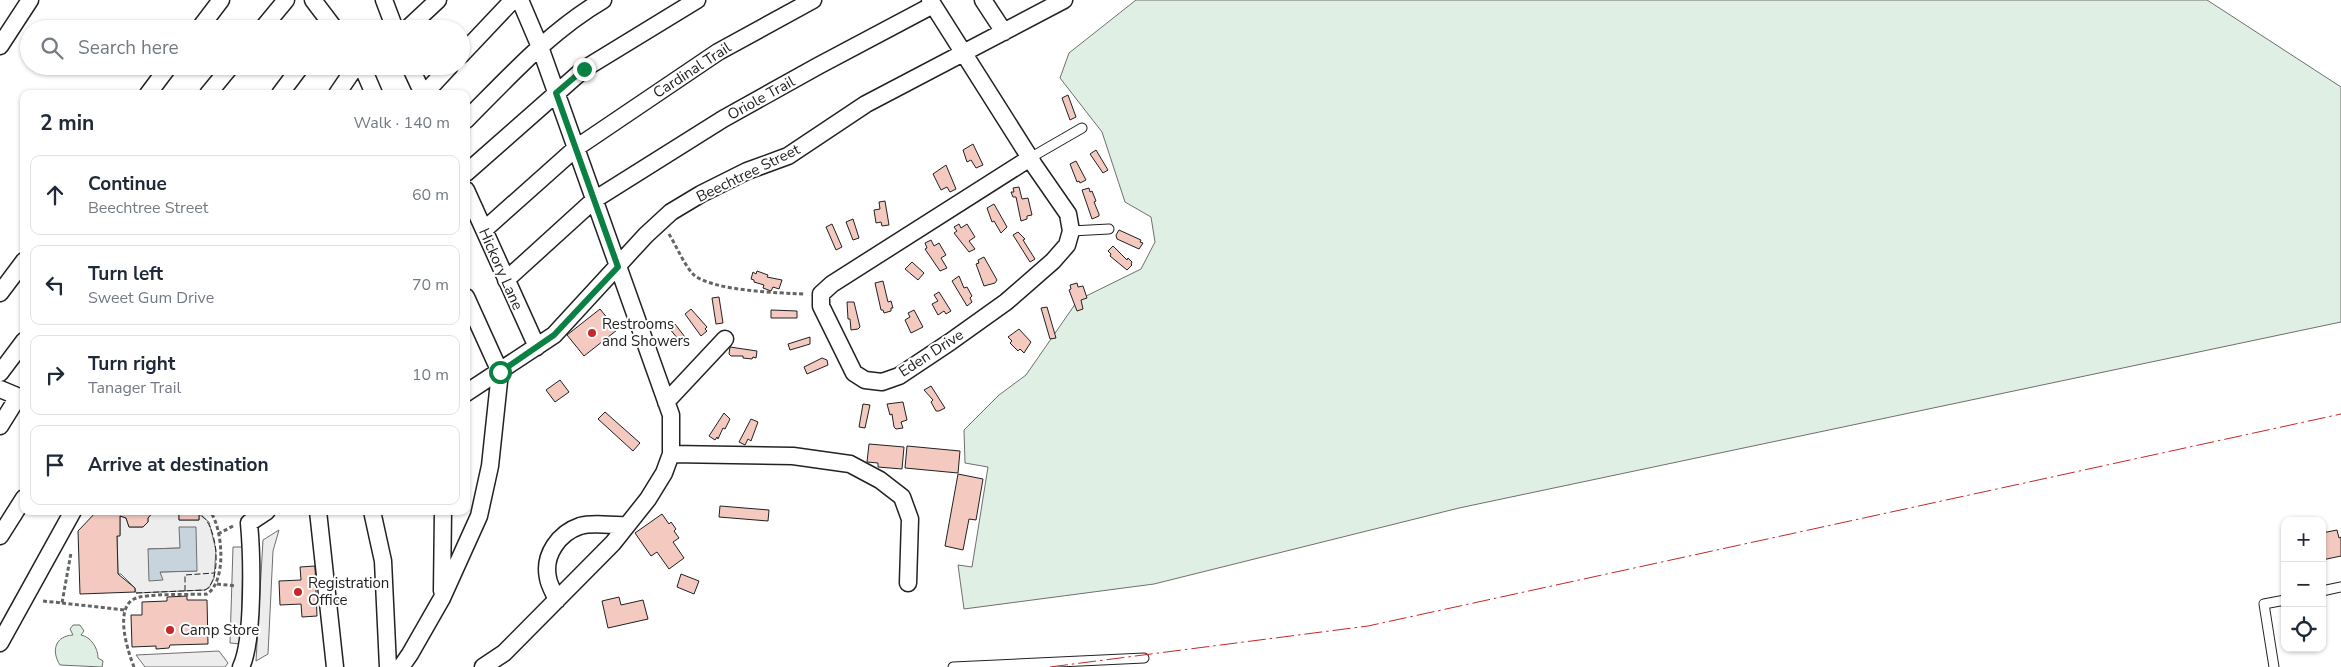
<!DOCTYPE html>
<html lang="en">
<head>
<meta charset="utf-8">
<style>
  :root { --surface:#fff; --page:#f6f6f7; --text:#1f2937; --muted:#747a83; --line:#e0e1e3 }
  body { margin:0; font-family:"Nunito Sans",sans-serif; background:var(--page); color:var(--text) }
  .controls { position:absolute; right:15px; bottom:15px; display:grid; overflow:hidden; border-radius:10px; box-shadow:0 1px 4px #0004 }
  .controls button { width:45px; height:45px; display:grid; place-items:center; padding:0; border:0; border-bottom:1px solid var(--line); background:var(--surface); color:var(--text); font:25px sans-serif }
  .stop { position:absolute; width:15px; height:15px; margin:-11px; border:4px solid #0b8043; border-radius:50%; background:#fff }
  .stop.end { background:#0b8043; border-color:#fff; box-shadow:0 1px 5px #0008 }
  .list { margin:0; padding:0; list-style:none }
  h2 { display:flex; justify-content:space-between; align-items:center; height:65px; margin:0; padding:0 20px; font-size:21px }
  h2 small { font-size:16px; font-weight:400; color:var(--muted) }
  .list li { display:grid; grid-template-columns:32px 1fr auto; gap:15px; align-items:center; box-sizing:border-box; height:80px; margin:0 10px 10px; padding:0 10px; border:1px solid var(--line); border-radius:10px }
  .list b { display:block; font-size:19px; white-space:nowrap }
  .list p { margin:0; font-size:16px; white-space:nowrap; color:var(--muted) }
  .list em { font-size:16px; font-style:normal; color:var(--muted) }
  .icon { flex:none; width:28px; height:28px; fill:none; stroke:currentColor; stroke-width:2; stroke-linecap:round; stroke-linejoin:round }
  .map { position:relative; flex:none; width:2341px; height:667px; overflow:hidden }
  .search { position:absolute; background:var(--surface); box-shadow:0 1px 4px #0004; left:20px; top:20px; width:450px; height:55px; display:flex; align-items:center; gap:12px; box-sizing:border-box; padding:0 18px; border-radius:28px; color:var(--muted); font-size:19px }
  .panel { position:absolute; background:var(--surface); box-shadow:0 1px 4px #0004; left:20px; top:90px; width:450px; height:425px; border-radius:10px }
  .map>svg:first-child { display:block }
  .green { fill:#e0efe3; stroke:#6f6f6f }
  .parking { fill:#ededed; stroke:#6f6f6f; fill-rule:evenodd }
  .water { fill:#c7d3dd; stroke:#6f6f6f }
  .building { fill:#f3c9c0; stroke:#222 }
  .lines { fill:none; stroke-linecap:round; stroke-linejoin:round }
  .service-casing { stroke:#222; stroke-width:11 }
  .minor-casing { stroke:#222; stroke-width:19 }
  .path { stroke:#646464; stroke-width:3; stroke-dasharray:4 2.5; stroke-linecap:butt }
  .service { stroke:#fff; stroke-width:9 }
  .minor { stroke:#fff; stroke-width:16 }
  .fence { stroke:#222; stroke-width:1; stroke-dasharray:6 2.5; stroke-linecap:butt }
  .power { stroke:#c62828; stroke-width:1; stroke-dasharray:18 4 2.5 4; stroke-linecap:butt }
  .route { stroke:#0b8043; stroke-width:6 }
  .poi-dot { fill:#c62828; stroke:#fff; stroke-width:2 }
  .labels { text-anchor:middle; stroke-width:4; stroke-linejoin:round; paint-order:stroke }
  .street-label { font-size:15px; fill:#222; stroke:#fff }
  .poi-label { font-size:15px; fill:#222; stroke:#fff; text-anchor:start }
</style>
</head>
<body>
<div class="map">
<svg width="2341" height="667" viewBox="0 0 2341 667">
  <rect width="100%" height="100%" fill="#fff"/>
  <path class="green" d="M 1136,0 L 2207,0 L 2341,87 L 2341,322 L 1459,508 L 1154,584 L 964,609 L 958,565 L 972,567 L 988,467 L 965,463 L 964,430 L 999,395 L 1026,375 L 1078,300 L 1141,269 L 1155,242 L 1151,217 L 1125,202 L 1102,132 L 1060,78 L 1069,53 Z
    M 73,625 L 80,625 L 84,631 L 81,635 C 91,637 98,648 98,658 L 103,661 L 102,667 L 60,665 C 51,651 55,636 73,635 L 70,629 Z"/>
  <path class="parking" d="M 179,511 L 179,520 L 199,520 L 199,514 L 209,522 L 216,550 L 214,578 L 209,588 L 205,590 L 136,593 L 135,588 L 121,574 L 118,574 L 117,536 L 120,535 L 120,516 L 126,518 L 129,527 L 143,527 L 148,522 L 148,518 L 154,512 ZM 180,548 L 197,571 L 160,572 L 160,577 L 148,549 Z
    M 279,530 L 273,551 L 268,654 L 256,661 L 263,540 Z
    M 233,547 L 243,547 L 241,644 L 230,643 Z
    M 219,651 L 228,663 L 225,667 L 145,667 L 136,655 Z"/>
  <path class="water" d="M 179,527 L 196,527 L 197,571 L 160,572 L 163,580 L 149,581 L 148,549 L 180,548 Z"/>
  <path class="building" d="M 1068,95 L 1076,117 L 1070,120 L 1062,98 Z
    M 973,144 L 983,165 L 976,168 L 971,160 L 967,162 L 963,150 Z
    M 1096,150 L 1108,170 L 1103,173 L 1090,154 Z
    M 1076,161 L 1086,180 L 1080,183 L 1079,181 L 1077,182 L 1070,164 Z
    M 946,165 L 956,189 L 950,192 L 947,187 L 941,190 L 933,174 Z
    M 1019,187 L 1022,199 L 1028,198 L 1032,215 L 1027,216 L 1027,219 L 1021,221 L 1016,197 L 1013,197 L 1011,192 L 1014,192 L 1013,188 Z
    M 1089,188 L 1090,192 L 1092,191 L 1096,201 L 1094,202 L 1099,214 L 1099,216 L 1092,219 L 1082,190 Z
    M 885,201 L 889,225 L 882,226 L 881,222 L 876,223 L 874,210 L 880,209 L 879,202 Z
    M 994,204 L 1007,227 L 1001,233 L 994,221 L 992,222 L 987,208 Z
    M 853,219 L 859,238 L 853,240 L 846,222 Z
    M 832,224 L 842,247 L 836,250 L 826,227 Z
    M 959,224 L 961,228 L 967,224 L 975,237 L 969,241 L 975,249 L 969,252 L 954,233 L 957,231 L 954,227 Z
    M 1119,230 L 1141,240 L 1140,242 L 1143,243 L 1139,249 L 1117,239 L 1116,235 Z
    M 1018,232 L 1025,239 L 1023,240 L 1035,259 L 1030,262 L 1013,235 Z
    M 931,240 L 934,246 L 939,243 L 946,255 L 941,258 L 947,268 L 940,271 L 925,249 L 927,248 L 925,243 Z
    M 1113,246 L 1127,260 L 1128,258 L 1132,262 L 1131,264 L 1132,265 L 1127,270 L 1110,256 L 1111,254 L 1108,251 Z
    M 984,257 L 997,280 L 995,283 L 984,286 L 976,264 L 979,263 L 978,260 Z
    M 912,262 L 924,273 L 918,280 L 905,269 Z
    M 757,271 L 768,275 L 767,277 L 782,280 L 779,289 L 773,287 L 771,291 L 763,288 L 764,285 L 754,282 L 754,280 L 751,279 L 753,272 L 756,274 Z
    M 959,276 L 964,288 L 967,287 L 972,296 L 970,298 L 972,302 L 967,306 L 952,281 Z
    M 883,281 L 888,302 L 891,301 L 893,308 L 891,308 L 891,311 L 884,313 L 883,310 L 881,310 L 875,283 Z
    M 1077,283 L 1078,287 L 1083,286 L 1087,298 L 1081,300 L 1083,309 L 1077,311 L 1069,290 L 1071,289 L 1070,285 Z
    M 939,292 L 951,311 L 946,314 L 944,311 L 938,315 L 932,304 L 938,301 L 934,295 Z
    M 719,297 L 723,323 L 716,324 L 712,298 Z
    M 847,302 L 854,302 L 860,327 L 858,329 L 851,330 L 850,319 L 848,319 Z
    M 1047,307 L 1056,338 L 1050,339 L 1041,308 Z
    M 600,309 L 617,330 L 584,356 L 567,335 Z
    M 691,309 L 707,327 L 705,329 L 707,331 L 701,336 L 685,314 Z
    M 771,310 L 797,311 L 797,318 L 771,318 Z
    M 914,310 L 923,327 L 911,333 L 905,320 L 910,317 L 908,313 Z
    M 675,324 L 688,341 L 683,345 L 669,328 Z
    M 1019,329 L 1031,342 L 1024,353 L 1020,349 L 1018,351 L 1010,343 L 1012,341 L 1008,337 Z
    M 810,337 L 810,344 L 790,350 L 788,344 Z
    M 730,347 L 757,351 L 756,358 L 753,357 L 752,359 L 743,358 L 743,356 L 731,356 L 729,354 Z
    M 822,358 L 827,360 L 828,365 L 807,374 L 804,367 Z
    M 560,380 L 569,392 L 555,402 L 546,390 Z
    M 931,386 L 945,408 L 939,411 L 936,411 L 931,402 L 933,400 L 924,390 Z
    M 903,402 L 907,420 L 901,422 L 903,428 L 896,429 L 894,427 L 892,414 L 890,415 L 887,404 Z
    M 863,404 L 870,405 L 865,428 L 859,427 Z
    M 605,412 L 640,443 L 633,451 L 598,419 Z
    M 724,413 L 730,419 L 725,429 L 723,428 L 718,439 L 717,437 L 715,440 L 709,436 Z
    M 751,419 L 758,422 L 751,441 L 748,439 L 745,445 L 739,442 Z
    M 869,444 L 904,447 L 902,469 L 878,467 L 878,463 L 867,462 Z
    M 907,446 L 960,451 L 958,473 L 905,468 Z
    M 958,474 L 983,479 L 976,520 L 969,519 L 963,550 L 945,546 Z
    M 720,506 L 769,510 L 768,521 L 719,517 Z
    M 97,511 L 154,511 L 148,518 L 148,522 L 143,527 L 129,527 L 126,518 L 120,516 L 120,536 L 117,536 L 118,574 L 135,588 L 135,592 L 80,594 L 78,531 Z
    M 179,511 L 199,511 L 199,520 L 179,520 Z
    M 662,514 L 669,524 L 671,522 L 676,529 L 674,531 L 679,538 L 673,542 L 684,558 L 669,569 L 657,552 L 651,556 L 635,533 Z
    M 2337,530 L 2339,538 L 2341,537 L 2341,556 L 2322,560 L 2322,533 Z
    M 315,566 L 317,616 L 302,617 L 301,604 L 280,605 L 279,581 L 301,580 L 300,567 Z
    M 681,574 L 699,581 L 694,594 L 677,587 Z
    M 187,596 L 187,600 L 207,600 L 208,644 L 170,645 L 169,648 L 156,649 L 156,646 L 132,647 L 131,615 L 142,615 L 142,602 L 167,601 L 167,597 Z
    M 619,597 L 621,605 L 643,600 L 648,619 L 608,628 L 602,601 Z"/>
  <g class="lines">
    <g class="service-casing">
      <path id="service" d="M 1030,158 L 1082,128
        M 1071,231 L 1109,229
        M 2322,591 L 2341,587
        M 953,667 L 1144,658
        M 2274,667 L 2264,604 L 2285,600"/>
    </g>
    <g class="minor-casing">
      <path id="minor" d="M 313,0 L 335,29
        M 384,0 L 395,29
        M 930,0 L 1030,158 L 1034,165 L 1068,214 L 1071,231 L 1067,245 L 1053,261 L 1006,302 L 950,342 L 899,376 L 882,382 L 865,380 L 854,373 L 821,306 L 821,294 L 832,284 L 1030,158
        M 983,0 L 1004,32
        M 199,29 L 221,0
        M 262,29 L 286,0
        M 407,29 L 438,0
        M 0,46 L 30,0
        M 461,55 L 513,0
        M 362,66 L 374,94
        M 410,66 L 423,94
        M 148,94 L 169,66
        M 208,94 L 231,66
        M 280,94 L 301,66
        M 337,94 L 356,66
        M 424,94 L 450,66
        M 466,120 C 509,77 550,31 603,0
        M 466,173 L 584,69 L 697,0
        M 466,190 L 537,347
        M 484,230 L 576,148 L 718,52 L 813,0
        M 506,280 L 594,200 L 723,119 L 818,66 L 933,5
        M 0,293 L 24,261
        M 0,373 L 24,341
        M 0,389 L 24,399
        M 466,393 L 554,335 L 646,235 L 671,212 L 701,194 L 747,171 L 788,156 L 866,104 L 1064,0
        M 666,402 L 725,339
        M 0,426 L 18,397
        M 671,454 L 793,456 L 850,464 L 880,480 L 902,497 L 910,519 L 908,583
        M 318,511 L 335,667
        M 372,511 L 383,561 L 388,667
        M 249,523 L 267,511
        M 0,536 L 24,498
        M 442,591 L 443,511
        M 557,600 C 554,593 549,585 548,578 C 543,555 559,533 580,526 C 593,522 613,526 627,525
        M 0,643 L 73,511
        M 241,667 C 254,640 252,555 249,523
        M 401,667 L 410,654 L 442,598 L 479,516 L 490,466 L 500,372 L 466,297
        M 483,667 L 504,653 L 613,543 L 648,499 L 664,473 L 671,454 L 671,415 L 540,47 L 520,0"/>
    </g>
    <path class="path" d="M 669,234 C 677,247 684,265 694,275 C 713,291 780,293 805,294
      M 218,534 L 233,526
      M 217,584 L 236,586
      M 43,601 L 62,603 L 71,553
      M 62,603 L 125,610
      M 134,667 C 128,652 114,609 134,599 C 145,593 193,595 207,594 C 227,581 223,529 210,511"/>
    <use href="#service" class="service"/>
    <use href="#minor" class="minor"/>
    <path class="fence" d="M 185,591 L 185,575 L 214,573
      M 136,593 L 205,590 C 223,581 218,522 199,514"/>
    <path class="power" d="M 1050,667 L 1368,626 L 2341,414"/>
  </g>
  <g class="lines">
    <path class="route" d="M 500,372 L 554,335 L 618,267 L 556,93 L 584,69"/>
  </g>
  <g class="poi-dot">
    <circle cx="592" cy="333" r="5"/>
    <circle cx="298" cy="592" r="5"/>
    <circle cx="170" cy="630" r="5"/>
  </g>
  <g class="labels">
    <g class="street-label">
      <text transform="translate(692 70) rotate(-33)" y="5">Cardinal Trail</text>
      <text transform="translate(761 98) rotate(-29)" y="5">Oriole Trail</text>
      <text transform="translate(748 173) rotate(-26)" y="5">Beechtree Street</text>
      <text transform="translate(501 269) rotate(66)" y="5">Hickory Lane</text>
      <text transform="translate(931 353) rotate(-33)" y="5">Eden Drive</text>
    </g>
    <g class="poi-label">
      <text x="602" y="329">Restrooms<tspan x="602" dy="17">and Showers</tspan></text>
      <text x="308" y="588">Registration<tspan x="308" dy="17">Office</tspan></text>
      <text x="180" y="635">Camp Store</text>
    </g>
  </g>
</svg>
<div class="controls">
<button>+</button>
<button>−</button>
<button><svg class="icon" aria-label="locate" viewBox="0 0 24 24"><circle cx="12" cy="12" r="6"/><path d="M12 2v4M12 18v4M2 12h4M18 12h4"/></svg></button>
</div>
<div class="stop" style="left:500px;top:372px"></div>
<div class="stop end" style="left:584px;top:69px"></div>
<div class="search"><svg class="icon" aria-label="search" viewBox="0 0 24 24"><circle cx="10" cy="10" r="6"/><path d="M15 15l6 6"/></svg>Search here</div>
<section class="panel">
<h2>2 min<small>Walk · 140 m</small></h2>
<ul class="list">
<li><svg class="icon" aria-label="ahead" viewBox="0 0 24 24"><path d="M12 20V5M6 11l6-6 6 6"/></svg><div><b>Continue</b><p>Beechtree Street</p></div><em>60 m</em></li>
<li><svg class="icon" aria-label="left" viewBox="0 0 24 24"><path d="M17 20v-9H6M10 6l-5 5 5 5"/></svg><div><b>Turn left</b><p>Sweet Gum Drive</p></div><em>70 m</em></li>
<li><svg class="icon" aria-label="right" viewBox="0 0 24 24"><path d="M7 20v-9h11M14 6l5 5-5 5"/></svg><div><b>Turn right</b><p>Tanager Trail</p></div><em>10 m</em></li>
<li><svg class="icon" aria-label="arrive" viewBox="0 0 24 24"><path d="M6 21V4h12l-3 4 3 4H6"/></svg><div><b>Arrive at destination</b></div></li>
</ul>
</section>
</div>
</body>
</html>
